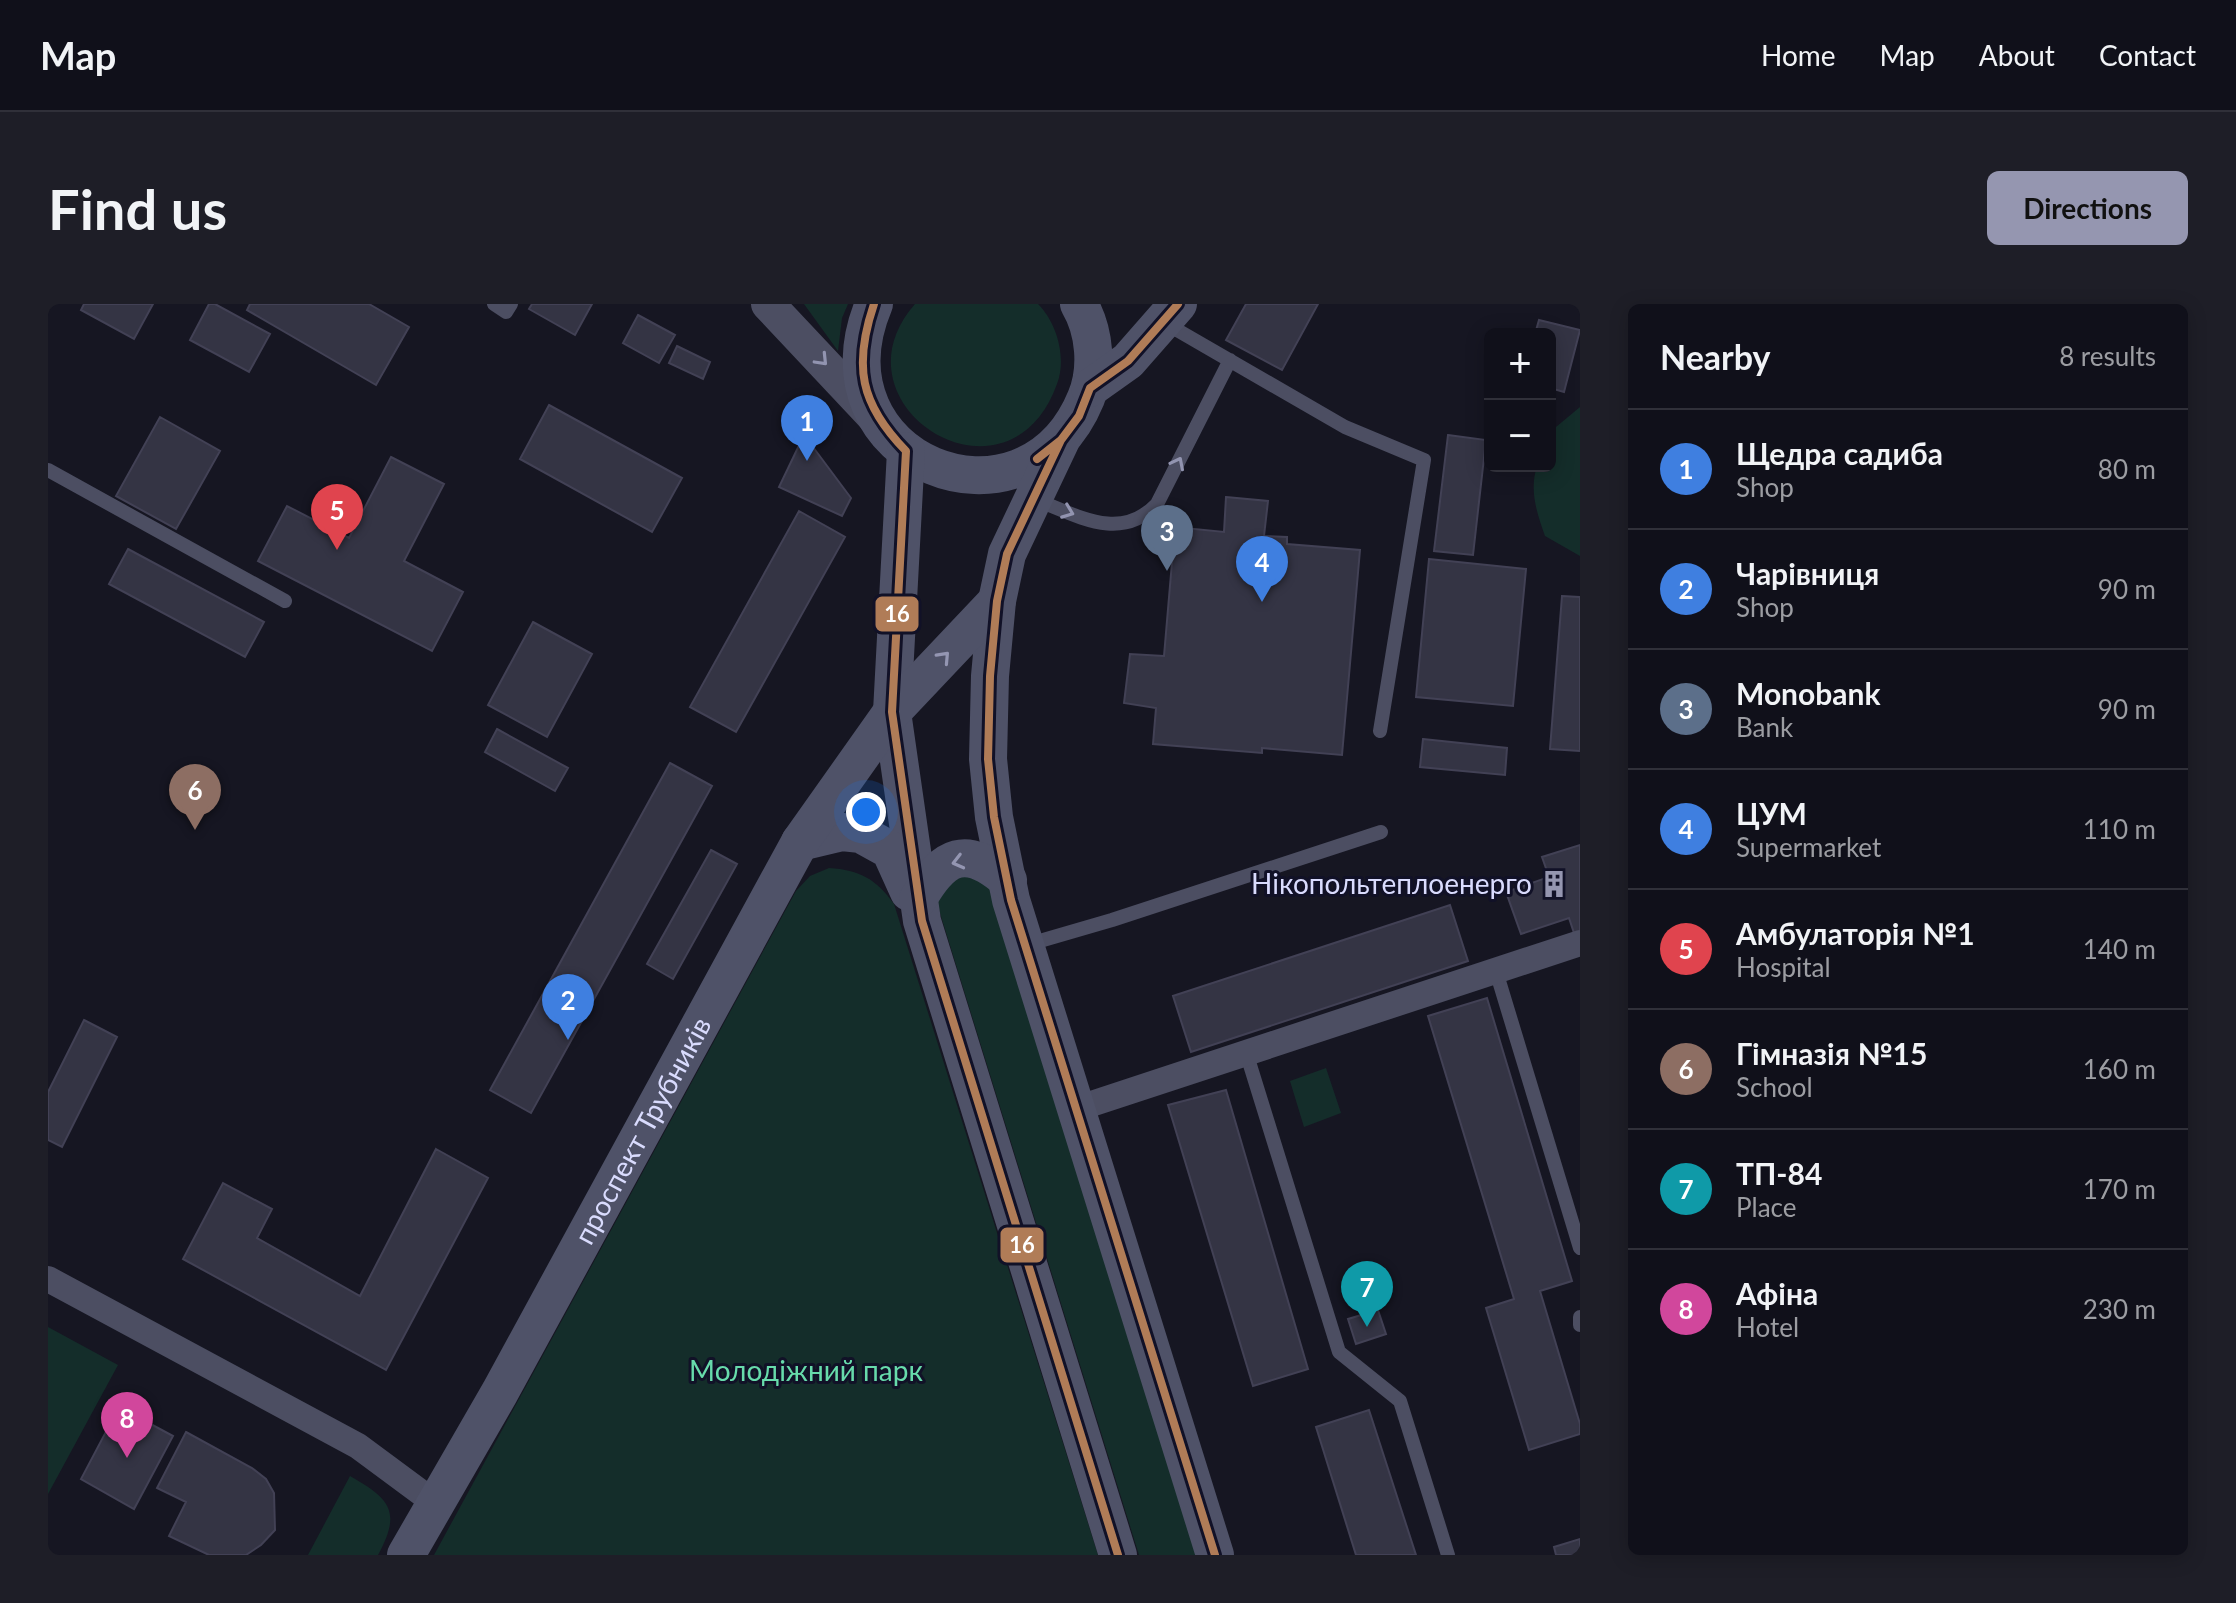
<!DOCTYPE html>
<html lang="en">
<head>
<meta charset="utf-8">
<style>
  :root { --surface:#10101a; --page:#1e1e27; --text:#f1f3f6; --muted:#9c9da2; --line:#303039; --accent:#9596b0 }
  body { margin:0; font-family:Lato,sans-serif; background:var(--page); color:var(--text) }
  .controls { position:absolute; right:24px; top:24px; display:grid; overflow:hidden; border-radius:12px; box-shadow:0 4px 20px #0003 }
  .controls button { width:72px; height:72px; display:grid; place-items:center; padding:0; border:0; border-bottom:2px solid var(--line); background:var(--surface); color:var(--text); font:40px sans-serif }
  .you { position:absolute; left:818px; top:508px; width:28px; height:28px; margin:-20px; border:6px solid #fff; border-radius:50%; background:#1a73e8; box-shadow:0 0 0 12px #1a73e833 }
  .badge { display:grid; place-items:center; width:52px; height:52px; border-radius:50%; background:var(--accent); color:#fff; font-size:26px; font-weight:700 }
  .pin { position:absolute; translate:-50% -66px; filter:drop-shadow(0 2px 4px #0008) }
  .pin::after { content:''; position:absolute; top:42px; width:28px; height:24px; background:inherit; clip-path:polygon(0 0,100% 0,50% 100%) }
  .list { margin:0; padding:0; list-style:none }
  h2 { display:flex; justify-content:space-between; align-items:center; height:104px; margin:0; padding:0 32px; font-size:34px }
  h2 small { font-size:26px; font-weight:400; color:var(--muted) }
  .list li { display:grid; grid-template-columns:52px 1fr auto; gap:24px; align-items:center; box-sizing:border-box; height:120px; padding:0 32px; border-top:2px solid var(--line) }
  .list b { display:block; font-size:30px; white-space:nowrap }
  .list p { margin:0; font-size:26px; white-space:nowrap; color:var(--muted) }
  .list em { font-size:26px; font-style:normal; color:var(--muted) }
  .map { position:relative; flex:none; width:1532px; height:1251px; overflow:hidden; border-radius:12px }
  header { display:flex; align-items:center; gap:48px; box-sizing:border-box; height:112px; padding:0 40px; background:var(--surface); border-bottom:2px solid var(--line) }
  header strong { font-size:38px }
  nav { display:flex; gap:44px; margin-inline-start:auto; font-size:28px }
  .intro { display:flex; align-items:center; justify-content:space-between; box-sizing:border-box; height:192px; padding:0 48px }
  h1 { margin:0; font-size:56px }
  .button { padding:20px 36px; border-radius:12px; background:var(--accent); color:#111; font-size:28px; font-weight:700 }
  main { display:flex; gap:48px; padding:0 48px }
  aside { flex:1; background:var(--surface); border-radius:12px; box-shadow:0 4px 20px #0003 }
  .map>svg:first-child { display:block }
  .green { fill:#142d2a }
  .building { fill:#343444; stroke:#424155; stroke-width:2 }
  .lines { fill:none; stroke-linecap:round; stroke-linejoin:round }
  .service { stroke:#4c4e62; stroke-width:14 }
  .minor { stroke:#4c4e62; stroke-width:26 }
  .tertiary { stroke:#4c4e62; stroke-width:34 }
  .secondary { stroke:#4f5268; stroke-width:38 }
  .bus-1-casing { stroke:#111127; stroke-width:14 }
  .bus-1 { stroke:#b07c57; stroke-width:8 }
  .oneway { stroke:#9294b0 }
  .oneway2 { stroke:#9496b2 }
  .labels { text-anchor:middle; stroke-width:6; stroke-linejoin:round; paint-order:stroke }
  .poi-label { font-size:28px; fill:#d9dbfd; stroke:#111127; text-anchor:end }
  .street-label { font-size:28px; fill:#d9dbfd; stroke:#111127 }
  .park-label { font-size:28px; fill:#67dbab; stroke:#111127 }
  .line-badge { stroke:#111127; stroke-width:3 }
  .badge-label { font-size:22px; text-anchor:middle; font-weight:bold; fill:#fff }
</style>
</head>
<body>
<header>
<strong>Map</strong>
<nav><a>Home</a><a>Map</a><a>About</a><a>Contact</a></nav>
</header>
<div class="intro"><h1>Find us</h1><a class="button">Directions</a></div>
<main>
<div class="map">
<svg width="1532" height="1251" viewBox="0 0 1532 1251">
  <rect width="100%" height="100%" fill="#161622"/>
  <path class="green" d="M 756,0 L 800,0 L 794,14 L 790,47 Z
    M 867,0 L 990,0 C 1009,19 1019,54 1009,80 C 960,216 778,101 867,0 Z
    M 1532,103 L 1532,252 L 1497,232 C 1489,209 1481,187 1489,162 L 1502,162 L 1502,128 Z
    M 781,564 C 812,566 828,575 846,600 L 1050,1251 L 386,1251 L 748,587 L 762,572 Z
    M 906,569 L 940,575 L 1154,1251 L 1091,1251 L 887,593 Z
    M 1278,764 L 1293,809 L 1256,823 L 1242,777 Z
    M 0,1023 L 70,1061 L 0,1190 Z
    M 302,1172 C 342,1195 354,1207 330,1251 L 260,1251 Z"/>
  <path class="building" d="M 36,0 L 105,0 L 86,35 L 33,6 Z
    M 161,0 L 167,0 L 222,30 L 201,68 L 142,36 Z
    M 202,0 L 321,0 L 361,23 L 328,81 L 199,6 Z
    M 484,0 L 544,0 L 527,31 L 481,5 Z
    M 1198,0 L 1270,0 L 1234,66 L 1178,36 Z
    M 590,11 L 627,31 L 611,59 L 575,39 Z
    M 1491,16 L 1532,26 L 1516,88 L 1502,84 L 1502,30 L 1487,30 Z
    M 629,42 L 662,58 L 655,75 L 621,59 Z
    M 501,101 L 634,174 L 604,228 L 472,155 Z
    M 112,113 L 172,147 L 128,225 L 68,192 Z
    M 756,131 L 803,194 L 794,212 L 731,183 Z
    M 1400,131 L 1438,136 L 1425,251 L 1386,247 Z
    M 343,153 L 396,180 L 356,257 L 415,288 L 384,347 L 210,257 L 239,202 L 301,234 Z
    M 1178,193 L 1220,197 L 1216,232 L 1239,233 L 1239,240 L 1312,246 L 1294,451 L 1214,444 L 1214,449 L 1105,440 L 1108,404 L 1076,399 L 1082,350 L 1116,352 L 1127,223 L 1176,228 Z
    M 751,207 L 797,233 L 688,428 L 642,403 Z
    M 80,245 L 216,318 L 197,353 L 61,280 Z
    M 1381,255 L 1478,265 L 1465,402 L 1368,393 Z
    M 1514,292 L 1532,293 L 1532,447 L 1502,445 Z
    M 485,318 L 544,350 L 499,433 L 440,401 Z
    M 449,425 L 520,464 L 507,487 L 437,448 Z
    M 1375,435 L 1459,444 L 1457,471 L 1372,463 Z
    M 622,459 L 664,482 L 483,809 L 442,786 Z
    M 1532,541 L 1532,631 L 1527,632 L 1521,614 L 1473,630 L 1458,588 L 1501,573 L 1494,553 Z
    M 663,546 L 689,560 L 625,675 L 599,660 Z
    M 1402,601 L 1420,657 L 1143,748 L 1125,692 Z
    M 1439,694 L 1524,977 L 1492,987 L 1532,1120 L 1532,1130 L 1481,1146 L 1438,1004 L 1466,995 L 1380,712 Z
    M 36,716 L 69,733 L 14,843 L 0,836 L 0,788 Z
    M 1178,786 L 1260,1065 L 1205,1082 L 1120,801 Z
    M 388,845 L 440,874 L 338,1066 L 135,955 L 175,879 L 224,905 L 209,934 L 312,992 Z
    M 1330,1006 L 1338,1030 L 1308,1040 L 1300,1015 Z
    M 71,1103 L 125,1132 L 86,1205 L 33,1175 Z
    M 1321,1106 L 1368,1251 L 1308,1251 L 1268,1123 Z
    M 138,1128 L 204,1164 L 218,1175 L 226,1189 L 227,1226 L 213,1241 L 198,1251 L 161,1251 L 121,1232 L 138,1198 L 109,1184 Z
    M 1532,1235 L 1532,1251 L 1508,1251 L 1506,1243 Z"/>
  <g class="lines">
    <path class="service" d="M 446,0 L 458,8 L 463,0
      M 1117,19 L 1297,123 L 1376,156 L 1332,427
      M 0,166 L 237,297
      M 986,195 C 1029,211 1072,239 1109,200 L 1182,56
      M 978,641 L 1064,616 L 1333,528
      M 1448,667 L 1532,944
      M 1198,748 L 1291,1048 L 1352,1097 L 1400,1251
      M 1532,1013 L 1532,1021"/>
    <path class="minor" d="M 1028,805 L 1532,639
      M 0,975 L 310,1142 L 387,1199"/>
    <path class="tertiary" d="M 720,0 L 829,116"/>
    <g class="secondary">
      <path d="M 826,0 C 760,157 977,243 1038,94 C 1050,65 1047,27 1031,0"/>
      <path d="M 1042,84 L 1080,57 L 1130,0"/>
      <path d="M 1013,136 L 959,250 L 949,297 L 942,372 L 940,455 L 946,513 L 963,596 L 1167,1251"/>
      <path d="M 858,147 L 844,408 L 874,617 L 1070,1251"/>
      <path d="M 752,538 L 794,528 L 813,530 L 842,546 L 861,588"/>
      <path d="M 870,595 C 896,550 918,540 960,576"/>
      <path id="s1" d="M 358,1251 L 452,1088 L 752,538 L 844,408 L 949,297"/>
    </g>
    <g class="bus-1-casing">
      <path id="bus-1" d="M 826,0 C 805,62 812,100 858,147 L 844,408 L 874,617 L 1070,1251
        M 1013,136 L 959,250 L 949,297 L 942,372 L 940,455 L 946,513 L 963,596 L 1167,1251
        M 989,155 L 1013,136 L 1031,112 L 1042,84 L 1080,57 L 1130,0"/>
    </g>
    <use href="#bus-1" class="bus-1"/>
  </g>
  <defs><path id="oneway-chevron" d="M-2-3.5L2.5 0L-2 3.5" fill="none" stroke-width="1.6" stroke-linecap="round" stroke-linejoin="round" transform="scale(2)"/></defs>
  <g class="oneway">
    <use href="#oneway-chevron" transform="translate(774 56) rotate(46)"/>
    <use href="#oneway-chevron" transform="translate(1130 159) rotate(-63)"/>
    <use href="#oneway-chevron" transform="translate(1020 208) rotate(21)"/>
  </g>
  <g class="oneway2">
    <use href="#oneway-chevron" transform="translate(896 353) rotate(-47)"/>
    <use href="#oneway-chevron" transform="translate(910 558) rotate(166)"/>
  </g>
  <defs>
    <g id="building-bare" transform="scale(2.16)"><path d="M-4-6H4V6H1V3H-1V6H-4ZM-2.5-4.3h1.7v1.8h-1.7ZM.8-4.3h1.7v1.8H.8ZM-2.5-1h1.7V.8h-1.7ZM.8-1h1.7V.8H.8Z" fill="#9596b0" stroke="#111127" stroke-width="2.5" paint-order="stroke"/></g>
  </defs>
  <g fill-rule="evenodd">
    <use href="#building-bare" x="1506" y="580"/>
  </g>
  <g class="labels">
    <g class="poi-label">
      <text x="1484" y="590">Нікопольтеплоенерго</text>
    </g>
    <g class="street-label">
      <text dy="10" stroke="none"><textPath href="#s1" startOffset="486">проспект Трубників</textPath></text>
    </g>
    <g class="park-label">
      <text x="758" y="1077">Молодіжний парк</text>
    </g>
  </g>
  <g class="line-badge">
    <rect x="826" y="291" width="46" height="38" rx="8" fill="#b07c57"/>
    <rect x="951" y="922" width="46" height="38" rx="8" fill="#b07c57"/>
  </g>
  <g class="badge-label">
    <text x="849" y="318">16</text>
    <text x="974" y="949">16</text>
  </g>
</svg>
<div class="controls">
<button>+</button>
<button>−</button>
</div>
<div class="you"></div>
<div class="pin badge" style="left:759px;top:157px;background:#3f7fe0">1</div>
<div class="pin badge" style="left:520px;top:736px;background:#3f7fe0">2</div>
<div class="pin badge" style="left:1119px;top:267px;background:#5c6f8a">3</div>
<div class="pin badge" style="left:1214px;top:298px;background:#3f7fe0">4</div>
<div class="pin badge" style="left:289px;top:246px;background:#e0444e">5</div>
<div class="pin badge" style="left:147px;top:526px;background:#8d6e63">6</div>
<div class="pin badge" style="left:1319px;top:1023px;background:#0f9aa8">7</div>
<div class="pin badge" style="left:79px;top:1154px;background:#d1479c">8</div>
</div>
<aside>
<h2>Nearby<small>8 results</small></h2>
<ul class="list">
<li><span class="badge" style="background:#3f7fe0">1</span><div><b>Щедра садиба</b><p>Shop</p></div><em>80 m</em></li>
<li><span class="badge" style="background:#3f7fe0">2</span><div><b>Чарівниця</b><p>Shop</p></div><em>90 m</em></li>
<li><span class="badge" style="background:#5c6f8a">3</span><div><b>Monobank</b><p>Bank</p></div><em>90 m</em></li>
<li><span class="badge" style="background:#3f7fe0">4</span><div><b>ЦУМ</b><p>Supermarket</p></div><em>110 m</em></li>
<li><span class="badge" style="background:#e0444e">5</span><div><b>Амбулаторія №1</b><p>Hospital</p></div><em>140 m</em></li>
<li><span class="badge" style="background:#8d6e63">6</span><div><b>Гімназія №15</b><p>School</p></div><em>160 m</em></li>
<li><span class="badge" style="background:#0f9aa8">7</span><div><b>ТП-84</b><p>Place</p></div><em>170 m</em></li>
<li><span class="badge" style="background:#d1479c">8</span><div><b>Афіна</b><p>Hotel</p></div><em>230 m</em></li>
</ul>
</aside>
</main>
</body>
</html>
